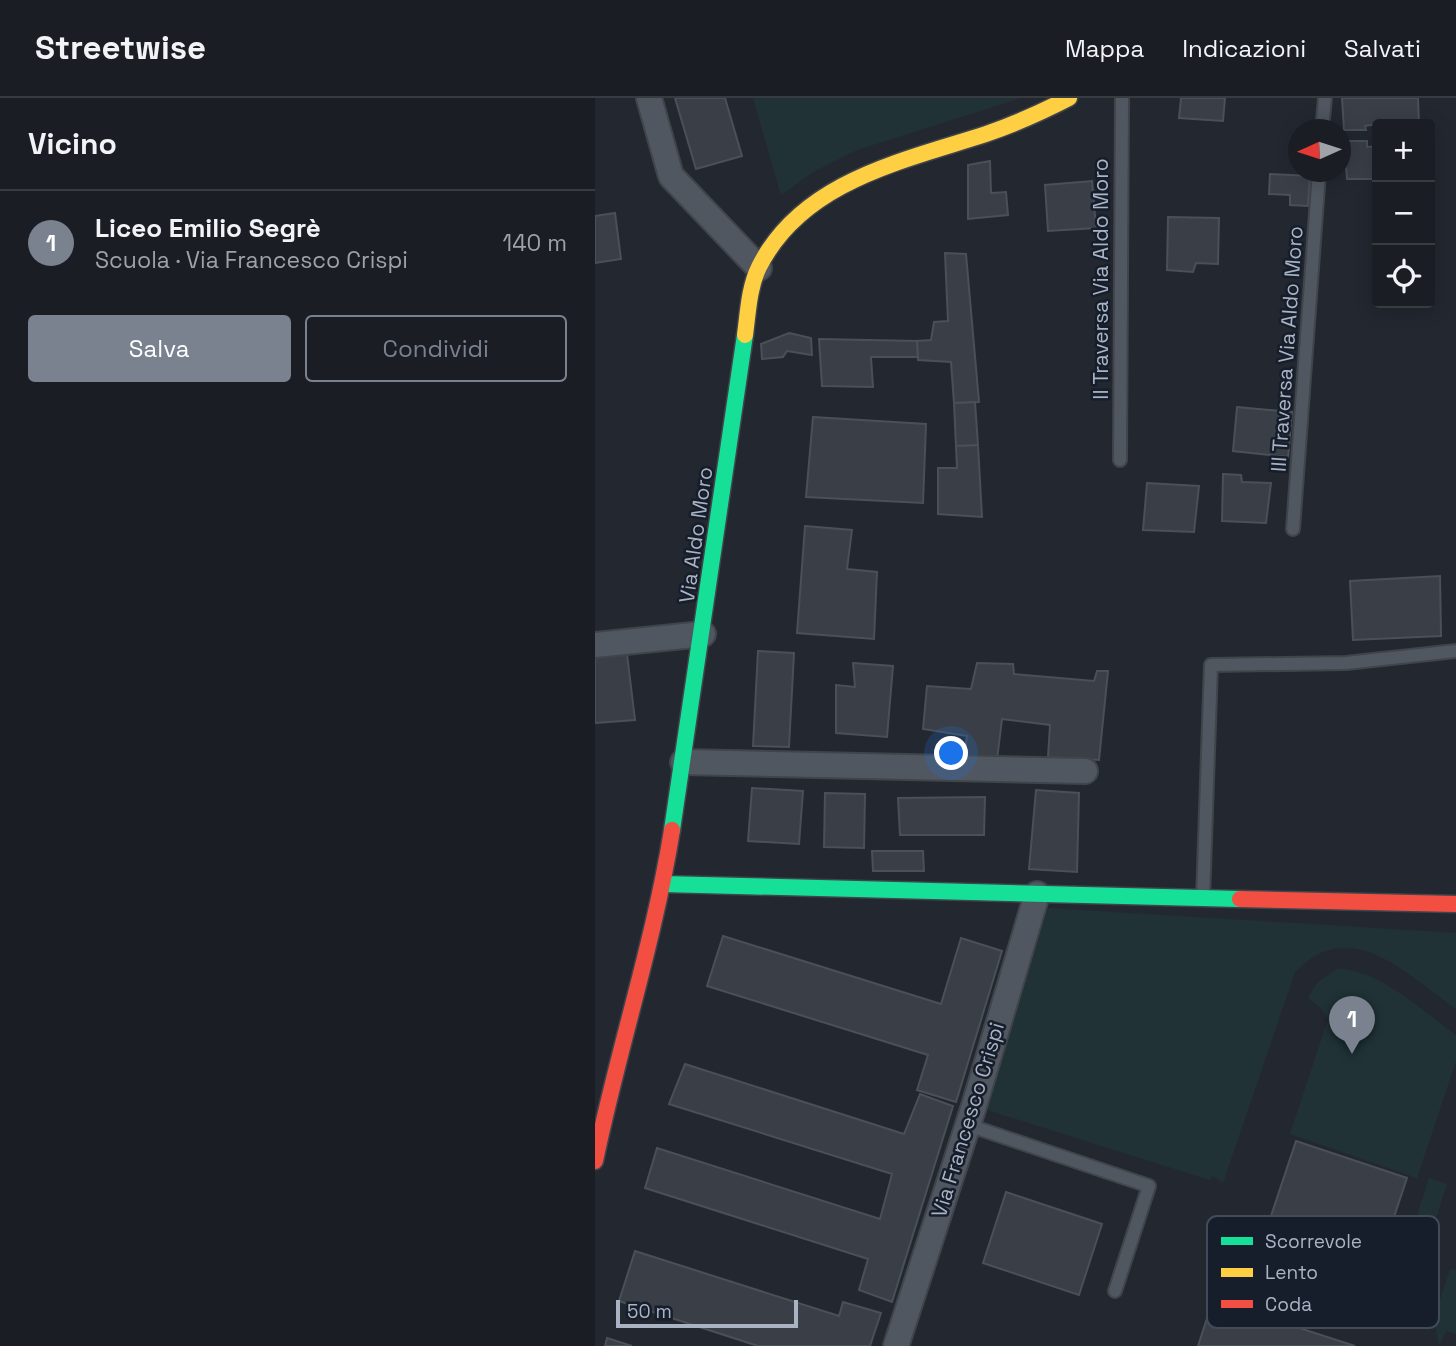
<!DOCTYPE html>
<html lang="it">
<head>
<meta charset="utf-8">
<style>
  :root { --surface:#1a1e24; --page:#23272c; --text:#f1f3f6; --muted:#9fa2a6; --line:#383c41; --accent:#7a8290 }
  body { margin:0; font-family:"Space Grotesk",sans-serif; background:var(--page); color:var(--text) }
  .controls { position:absolute; right:21px; top:21px; display:grid; overflow:hidden; border-radius:7px; box-shadow:0 4px 18px #0003 }
  .controls button { width:63px; height:63px; display:grid; place-items:center; padding:0; border:0; border-bottom:2px solid var(--line); background:var(--surface); color:var(--text); font:35px sans-serif }
  .compass { position:absolute; left:693px; top:21px; width:63px; height:63px; border-radius:50%; background:var(--surface); box-shadow:0 4px 18px #0003; rotate:267deg }
  .scale { position:absolute; left:21px; bottom:18px; width:182px; box-sizing:border-box; padding-left:7px; border:4px solid #a9b3c4; border-top:0; font-size:19px; line-height:24px; white-space:nowrap; color:#a9b3c4; -webkit-text-stroke:5px #161e2b; paint-order:stroke }
  .you { position:absolute; left:357px; top:656px; width:24px; height:24px; margin:-18px; border:5px solid #fff; border-radius:50%; background:#1a73e8; box-shadow:0 0 0 10px #1a73e833 }
  .badge { display:grid; place-items:center; width:46px; height:46px; border-radius:50%; background:var(--accent); color:#fff; font-size:23px; font-weight:700 }
  .pin { position:absolute; translate:-50% -58px; filter:drop-shadow(0 2px 4px #0008) }
  .pin::after { content:''; position:absolute; top:37px; width:24px; height:21px; background:inherit; clip-path:polygon(0 0,100% 0,50% 100%) }
  .list { margin:0; padding:0; list-style:none }
  h2 { display:flex; justify-content:space-between; align-items:center; height:91px; margin:0; padding:0 28px; font-size:30px }
  h2 small { font-size:23px; font-weight:400; color:var(--muted) }
  .list li { display:grid; grid-template-columns:46px 1fr auto; gap:21px; align-items:center; box-sizing:border-box; height:105px; padding:0 28px; border-top:2px solid var(--line) }
  .list b { display:block; font-size:26px; white-space:nowrap }
  .list p { margin:0; font-size:23px; white-space:nowrap; color:var(--muted) }
  .list em { font-size:23px; font-style:normal; color:var(--muted) }
  .actions { display:flex; gap:14px; padding:21px 28px }
  .actions a { flex:1; padding:16px 0; border:2px solid var(--accent); border-radius:7px; text-align:center; font-size:24px; color:var(--accent) }
  .actions .main { background:var(--accent); color:#fff }
  .icon { flex:none; width:38px; height:38px; fill:none; stroke:currentColor; stroke-width:2; stroke-linecap:round; stroke-linejoin:round }
  .map { position:relative; flex:none; width:861px; height:1248px; overflow:hidden }
  header { display:flex; align-items:center; gap:42px; box-sizing:border-box; height:98px; padding:0 35px; background:var(--surface); border-bottom:2px solid var(--line) }
  header strong { font-size:33px }
  nav { display:flex; gap:38px; margin-inline-start:auto; font-size:24px }
  main { display:flex }
  aside { flex:1; background:var(--surface) }
  .map>svg:first-child { display:block }
  .green { fill:#203236 }
  .building { fill:#3a3f47; stroke:#4a5058; stroke-width:2 }
  .lines { fill:none; stroke-linecap:round; stroke-linejoin:round }
  .lane-casing { stroke:#40444b; stroke-width:16 }
  .street-casing { stroke:#40444b; stroke-width:28 }
  .fast-casing { stroke:#40444b; stroke-width:19 }
  .slow-casing { stroke:#40444b; stroke-width:19 }
  .jam-casing { stroke:#40444b; stroke-width:19 }
  .lane { stroke:#515760; stroke-width:12 }
  .street { stroke:#515760; stroke-width:24 }
  .fast { stroke:#16e098; stroke-width:16 }
  .slow { stroke:#ffcf43; stroke-width:16 }
  .jam { stroke:#f24e42; stroke-width:16 }
  .labels { text-anchor:middle; stroke-width:5; stroke-linejoin:round; paint-order:stroke }
  .street-label { font-size:21px; fill:#a9b3c4; stroke:#161e2b }
  .key { fill:#161e2b; stroke:#424b59; stroke-width:2 }
  .key-label { font-size:19px; fill:#a9b3c4 }
</style>
</head>
<body>
<header>
<strong>Streetwise</strong>
<nav><a>Mappa</a><a>Indicazioni</a><a>Salvati</a></nav>
</header>
<main>
<aside>
<h2>Vicino<small></small></h2>
<ul class="list">
<li><span class="badge">1</span><div><b>Liceo Emilio Segrè</b><p>Scuola · Via Francesco Crispi</p></div><em>140 m</em></li>
</ul>
<div class="actions"><a class="main">Salva</a><a>Condividi</a></div>
</aside>
<div class="map">
<svg width="861" height="1248" viewBox="0 0 861 1248">
  <rect width="100%" height="100%" fill="#232830"/>
  <path class="green" d="M 158,0 L 426,0 L 262,52 L 218,74 L 186,97 Z
    M 453,810 L 861,835 L 861,911 C 811,876 756,816 700,874 L 628,1085 L 617,1077 L 615,1082 L 389,1011 Z
    M 742,871 C 781,869 830,915 861,937 L 861,963 L 822,1080 L 695,1036 L 733,921 L 726,910 L 713,900 L 722,885 Z
    M 834,1080 L 852,1086 L 833,1145 L 815,1139 Z
    M 861,1171 L 861,1236 L 851,1233 L 844,1248 L 839,1220 L 855,1172 Z"/>
  <path class="building" d="M 80,0 L 130,0 L 147,58 L 101,71 Z
    M 586,0 L 630,0 L 628,23 L 584,20 Z
    M 747,0 L 823,0 L 824,26 L 782,26 L 770,28 L 771,32 L 749,32 Z
    M 749,43 L 772,43 L 772,49 L 782,48 L 782,81 L 752,81 Z
    M 395,63 L 396,95 L 411,94 L 413,117 L 373,121 L 373,67 Z
    M 675,76 L 715,78 L 713,108 L 695,107 L 695,97 L 674,96 Z
    M 497,83 L 501,130 L 453,133 L 450,87 Z
    M 20,115 L 26,161 L 0,165 L 0,118 Z
    M 573,119 L 624,120 L 623,166 L 601,165 L 598,174 L 572,172 Z
    M 350,155 L 371,156 L 384,304 L 359,305 L 356,264 L 323,262 L 322,243 L 336,242 L 339,224 L 353,223 Z
    M 194,235 L 216,240 L 217,257 L 192,253 L 188,259 L 167,261 L 166,246 Z
    M 224,241 L 322,243 L 323,259 L 276,259 L 278,289 L 227,288 Z
    M 380,304 L 383,347 L 361,348 L 359,305 Z
    M 642,309 L 697,314 L 693,359 L 638,353 Z
    M 218,319 L 331,326 L 328,405 L 211,399 Z
    M 383,347 L 387,419 L 343,416 L 343,370 L 362,370 L 361,348 Z
    M 628,376 L 646,377 L 647,384 L 676,385 L 671,425 L 627,423 Z
    M 552,385 L 604,388 L 599,434 L 548,432 Z
    M 210,428 L 257,432 L 252,471 L 282,474 L 279,541 L 202,535 Z
    M 845,478 L 846,538 L 758,542 L 755,483 Z
    M 163,553 L 199,555 L 194,649 L 158,648 Z
    M 32,556 L 40,622 L 0,625 L 0,559 Z
    M 258,565 L 298,568 L 292,639 L 241,635 L 241,587 L 260,589 Z
    M 382,565 L 418,566 L 419,576 L 499,583 L 502,573 L 513,573 L 504,662 L 453,659 L 455,627 L 407,621 L 402,662 L 369,658 L 372,638 L 328,631 L 332,588 L 376,591 Z
    M 157,690 L 208,693 L 204,746 L 153,743 Z
    M 441,692 L 484,695 L 482,774 L 434,771 Z
    M 230,695 L 270,696 L 269,750 L 229,749 Z
    M 390,699 L 389,737 L 305,737 L 303,700 Z
    M 277,753 L 328,753 L 329,773 L 278,773 Z
    M 128,838 L 346,906 L 366,840 L 407,853 L 361,1004 L 322,992 L 333,957 L 112,888 Z
    M 90,966 L 309,1036 L 325,996 L 358,1008 L 297,1204 L 264,1192 L 273,1161 L 50,1090 L 62,1050 L 285,1121 L 297,1076 L 74,1006 Z
    M 701,1043 L 812,1080 L 784,1164 L 673,1127 Z
    M 411,1094 L 507,1126 L 484,1197 L 388,1165 Z
    M 40,1153 L 244,1218 L 248,1204 L 286,1215 L 275,1248 L 163,1248 L 24,1203 Z
    M 618,1202 L 760,1248 L 603,1248 Z
    M 12,1240 L 37,1248 L 10,1248 Z"/>
  <g class="lines">
    <g class="lane-casing">
      <path id="lane" d="M 727,32 L 730,0
        M 525,362 L 527,0
        M 698,431 L 724,74
        M 608,800 L 616,567 L 751,565 L 861,553
        M 373,1027 L 554,1088 L 520,1193"/>
    </g>
    <g class="street-casing">
      <path id="street" d="M 54,0 L 76,78 L 164,170
        M 0,547 L 108,536
        M 88,664 L 490,673
        M 301,1248 L 379,1008 L 442,796"/>
    </g>
    <g class="fast-casing">
      <path id="fast" d="M 77,732 L 150,237
        M 68,786 L 645,801"/>
    </g>
    <g class="slow-casing">
      <path id="slow" d="M 150,237 C 153,215 154,189 164,169 C 207,83 308,63 391,36 C 420,26 447,14 474,0"/>
    </g>
    <g class="jam-casing">
      <path id="jam" d="M 645,801 L 861,806
        M 0,1063 C 23,952 59,844 77,732"/>
    </g>
    <use href="#lane" class="lane"/>
    <use href="#street" class="street"/>
    <use href="#fast" class="fast"/>
    <use href="#slow" class="slow"/>
    <use href="#jam" class="jam"/>
  </g>
  <g class="labels">
    <g class="street-label">
      <text transform="translate(506 181) rotate(-90)" y="7">II Traversa Via Aldo Moro</text>
      <text transform="translate(692 251) rotate(-86)" y="7">III Traversa Via Aldo Moro</text>
      <text transform="translate(101 437) rotate(-82)" y="7">Via Aldo Moro</text>
      <text transform="translate(373 1022) rotate(-73)" y="7">Via Francesco Crispi</text>
    </g>
  </g>
  <rect x="612" y="1118" width="232" height="112" rx="10" class="key"/>
  <rect x="626" y="1139" width="32" height="8" fill="#16e098"/>
  <rect x="626" y="1170" width="32" height="9" fill="#ffcf43"/>
  <rect x="626" y="1202" width="32" height="8" fill="#f24e42"/>
  <g class="key-label">
    <text x="670" y="1150">Scorrevole</text>
    <text x="670" y="1181">Lento</text>
    <text x="670" y="1213">Coda</text>
  </g>
</svg>
<div class="controls">
<button>+</button>
<button>−</button>
<button><svg class="icon" aria-label="locate" viewBox="0 0 24 24"><circle cx="12" cy="12" r="6"/><path d="M12 2v4M12 18v4M2 12h4M18 12h4"/></svg></button>
</div>
<svg class="compass" viewBox="-18 -18 36 36"><path d="M0-13l5 13h-10z" fill="#e53935"/><path d="M0 13l5-13h-10z" fill="#9fa2a6"/></svg>
<div class="scale">50 m</div>
<div class="you"></div>
<div class="pin badge" style="left:757px;top:956px">1</div>
</div>
</main>
</body>
</html>
